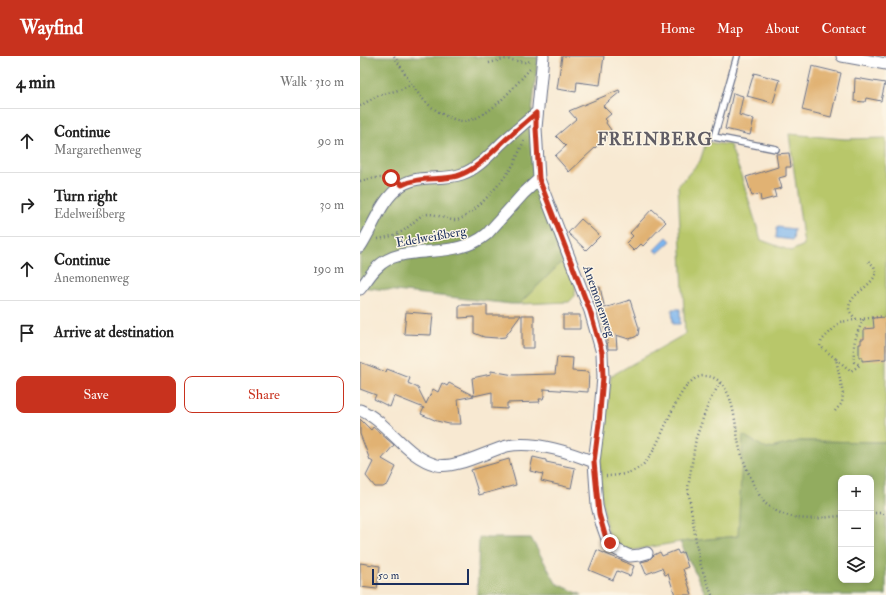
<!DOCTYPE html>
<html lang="en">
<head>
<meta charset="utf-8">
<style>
  :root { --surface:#fff; --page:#f2f2f2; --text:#222; --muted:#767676; --line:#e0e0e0; --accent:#c8321e }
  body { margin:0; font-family:"IM FELL Double Pica",serif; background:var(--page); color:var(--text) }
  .controls { position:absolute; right:12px; bottom:12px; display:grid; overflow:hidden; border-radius:8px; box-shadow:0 2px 6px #0003 }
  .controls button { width:36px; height:36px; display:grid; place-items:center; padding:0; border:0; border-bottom:1px solid var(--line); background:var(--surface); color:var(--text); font:20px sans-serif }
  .scale { position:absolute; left:12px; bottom:10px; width:97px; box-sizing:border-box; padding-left:4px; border:2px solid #1b2f5e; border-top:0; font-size:11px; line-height:14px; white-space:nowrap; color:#1b2f5e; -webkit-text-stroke:3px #fcf5e5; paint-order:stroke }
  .stop { position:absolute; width:12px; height:12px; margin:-9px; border:3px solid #c8321e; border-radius:50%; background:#fff }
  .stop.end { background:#c8321e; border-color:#fff; box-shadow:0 1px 4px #0008 }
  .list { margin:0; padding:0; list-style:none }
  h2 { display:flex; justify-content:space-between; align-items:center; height:52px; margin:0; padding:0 16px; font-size:17px }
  h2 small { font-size:13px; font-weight:400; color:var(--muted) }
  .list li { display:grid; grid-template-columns:26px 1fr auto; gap:12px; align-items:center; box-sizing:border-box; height:64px; padding:0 16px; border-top:1px solid var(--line) }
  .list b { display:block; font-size:15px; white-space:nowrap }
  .list p { margin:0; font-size:13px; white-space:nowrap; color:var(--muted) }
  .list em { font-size:13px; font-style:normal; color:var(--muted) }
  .actions { display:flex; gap:8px; padding:12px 16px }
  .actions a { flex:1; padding:9px 0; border:1px solid var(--accent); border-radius:8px; text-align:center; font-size:14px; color:var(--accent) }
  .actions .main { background:var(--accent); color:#fff }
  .icon { flex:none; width:22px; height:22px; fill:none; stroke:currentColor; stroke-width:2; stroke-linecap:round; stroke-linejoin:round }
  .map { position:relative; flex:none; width:526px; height:539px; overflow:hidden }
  header { display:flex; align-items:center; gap:24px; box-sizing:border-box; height:56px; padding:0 20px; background:var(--accent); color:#fff }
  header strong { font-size:19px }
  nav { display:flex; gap:22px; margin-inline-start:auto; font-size:14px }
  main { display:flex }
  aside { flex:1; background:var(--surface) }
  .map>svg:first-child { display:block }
  .green { fill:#b8c76a; stroke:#6a7b64 }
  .forest { fill:#92ac5e; stroke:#566e5e; fill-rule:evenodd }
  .water { fill:#7eb6ee; stroke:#4c72a6 }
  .building { fill:#e1b273 }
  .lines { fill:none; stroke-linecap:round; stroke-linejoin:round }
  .lane-casing { stroke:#687087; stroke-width:8 }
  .street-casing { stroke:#687087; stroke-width:13 }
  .path { stroke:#687087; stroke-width:2.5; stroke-dasharray:1 3; stroke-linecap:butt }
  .lane { stroke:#fff; stroke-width:5.5 }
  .street { stroke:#fff; stroke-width:11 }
  .route { stroke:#c8321e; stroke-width:5 }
  .labels { text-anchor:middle; stroke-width:3; stroke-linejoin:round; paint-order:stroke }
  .street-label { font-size:13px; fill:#1b2f5e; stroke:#fcf5e5 }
  .district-label { font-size:17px; font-weight:bold; letter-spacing:1px; fill:#605d65; stroke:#fcf5e5 }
</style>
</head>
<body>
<header>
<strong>Wayfind</strong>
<nav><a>Home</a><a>Map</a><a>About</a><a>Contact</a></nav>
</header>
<main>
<aside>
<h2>4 min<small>Walk · 310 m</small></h2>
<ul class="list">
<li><svg class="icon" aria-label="ahead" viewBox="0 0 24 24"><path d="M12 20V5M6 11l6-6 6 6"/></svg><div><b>Continue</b><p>Margarethenweg</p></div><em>90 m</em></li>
<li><svg class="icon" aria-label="right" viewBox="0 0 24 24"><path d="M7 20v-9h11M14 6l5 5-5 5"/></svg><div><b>Turn right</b><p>Edelweißberg</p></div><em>30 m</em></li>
<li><svg class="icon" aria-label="ahead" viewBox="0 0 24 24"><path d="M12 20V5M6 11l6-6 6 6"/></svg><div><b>Continue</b><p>Anemonenweg</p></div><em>190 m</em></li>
<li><svg class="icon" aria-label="arrive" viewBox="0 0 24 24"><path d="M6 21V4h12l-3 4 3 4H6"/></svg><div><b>Arrive at destination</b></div></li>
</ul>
<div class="actions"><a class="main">Save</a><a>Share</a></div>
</aside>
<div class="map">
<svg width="526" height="539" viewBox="0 0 526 539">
  <rect width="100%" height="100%" fill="#fcf5e5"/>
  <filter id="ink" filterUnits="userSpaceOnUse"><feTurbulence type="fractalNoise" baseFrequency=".025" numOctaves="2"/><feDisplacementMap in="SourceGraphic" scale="8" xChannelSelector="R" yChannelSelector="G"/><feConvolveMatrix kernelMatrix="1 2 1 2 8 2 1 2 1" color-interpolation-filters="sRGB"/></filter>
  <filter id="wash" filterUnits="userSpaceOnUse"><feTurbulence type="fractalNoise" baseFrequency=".012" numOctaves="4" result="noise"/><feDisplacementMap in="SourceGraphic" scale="16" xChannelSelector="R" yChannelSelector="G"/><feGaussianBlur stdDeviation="0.9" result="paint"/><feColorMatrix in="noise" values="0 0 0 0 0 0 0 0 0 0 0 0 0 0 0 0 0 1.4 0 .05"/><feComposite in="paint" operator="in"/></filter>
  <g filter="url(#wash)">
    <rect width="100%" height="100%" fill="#f8e9d2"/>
    <path class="green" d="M 429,78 L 485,83 L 526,82 L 526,386 L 440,385 L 407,393 L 378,480 L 320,486 L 268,495 L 255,487 L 247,475 L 241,439 L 240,407 L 251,320 L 325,278 L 318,130 L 340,105 L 346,86 L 370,89 L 380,116 L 401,184 L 431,195 L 444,189 Z
      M 206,202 C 211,215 223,235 209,246 L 159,248 Z"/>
    <path class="forest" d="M 0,0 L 178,1 L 170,76 L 172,107 L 206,202 L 159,248 L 151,248 L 0,231 Z
      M 383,379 L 407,393 L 440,385 L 526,386 L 526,539 L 346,539 L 320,486 L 378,480 ZM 481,422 L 511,422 L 511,524 L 481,524 Z
      M 119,482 L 171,482 L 196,527 L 222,539 L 117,539 Z"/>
    <path class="water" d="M 417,171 L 434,173 L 433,184 L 416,182 Z
      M 307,181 L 311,185 L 298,197 L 294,194 Z
      M 312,253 L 320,253 L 320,268 L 313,268 Z"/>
    <g id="blocks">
      <path class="building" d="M 202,0 L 244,0 L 240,29 L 217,26 L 216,36 L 197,33 Z
        M 452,10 L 481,17 L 471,61 L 442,54 Z
        M 394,17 L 420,24 L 413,47 L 387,40 Z
        M 495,22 L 525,27 L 521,45 L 506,42 L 505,46 L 494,45 Z
        M 259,34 L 260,36 L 243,50 L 251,58 L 245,63 L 247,65 L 246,67 L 251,74 L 248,77 L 249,79 L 209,116 L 195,100 L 206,90 L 196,80 L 216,63 L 209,55 Z
        M 373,37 L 383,40 L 379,59 L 394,63 L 390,79 L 365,73 Z
        M 429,97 L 431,111 L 426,111 L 426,120 L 419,122 L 422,132 L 414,134 L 416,141 L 401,145 L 400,138 L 392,140 L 386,121 L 418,111 L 416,98 Z
        M 292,153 L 306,166 L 283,190 L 281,188 L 274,195 L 266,187 L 273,180 L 270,177 Z
        M 221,163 L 240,180 L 226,194 L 208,177 Z
        M 240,231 L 244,249 L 236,251 L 229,233 Z
        M 270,244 L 279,272 L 278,279 L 275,281 L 269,283 L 256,279 L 257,293 L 248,293 L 246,277 L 238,254 Z
        M 99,249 L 127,249 L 127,259 L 161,259 L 145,281 L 137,282 L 124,281 L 114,277 L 114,261 L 99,262 Z
        M 46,256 L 73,258 L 71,279 L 44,278 Z
        M 162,259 L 174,259 L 174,292 L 162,292 Z
        M 203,259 L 220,259 L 220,273 L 203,273 Z
        M 526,261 L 526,303 L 502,305 L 502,301 L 499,301 L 499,288 L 501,288 L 501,283 L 504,283 L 504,273 L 514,272 L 513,262 Z
        M 197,301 L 213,302 L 212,315 L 229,316 L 228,336 L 184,333 L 184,340 L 183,343 L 179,343 L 180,346 L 147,347 L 147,353 L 132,352 L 132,336 L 114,340 L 112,322 L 131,318 L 131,315 L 154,319 L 195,318 Z
        M 0,306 L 26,316 L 27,313 L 50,322 L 48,327 L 58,332 L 66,348 L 73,333 L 78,336 L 82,327 L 87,330 L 89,327 L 114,340 L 98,343 L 101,368 L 89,368 L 77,365 L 61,358 L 64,352 L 34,340 L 30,351 L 14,343 L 16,339 L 0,333 Z
        M 0,363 L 11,374 L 13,371 L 34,389 L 22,403 L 36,411 L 28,428 L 23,431 L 15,431 L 6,420 L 13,406 L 10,404 L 0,378 Z
        M 173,401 L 186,404 L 186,406 L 215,412 L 211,432 L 181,425 L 183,418 L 170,415 Z
        M 149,403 L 156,429 L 119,439 L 111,414 Z
        M 237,494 L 274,510 L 270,520 L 257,515 L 253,524 L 229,514 Z
        M 317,494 L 319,498 L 323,496 L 328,511 L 323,513 L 332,539 L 315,539 L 308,518 L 305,519 L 302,512 L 286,518 L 281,506 L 289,504 L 294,499 L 300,496 L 302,500 Z
        M 0,507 L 20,510 L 17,533 L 0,531 Z"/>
    </g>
  </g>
  <g filter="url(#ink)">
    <use href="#blocks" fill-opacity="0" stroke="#687087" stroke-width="1"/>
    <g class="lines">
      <g class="lane-casing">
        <path id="lane" d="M 377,0 L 354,81 L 416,93"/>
      </g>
      <g class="street-casing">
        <path id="street" d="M 183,0 L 176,72 L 179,123 L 230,255 L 242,297 L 243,321 L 239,367 L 234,406 L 237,450 L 241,466 L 247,483 L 257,494 L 270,500 L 280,499 L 287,497
          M 482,0 L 526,8
          M 0,191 C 14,170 20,144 42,129 C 59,118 83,125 102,118 C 119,112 131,97 144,85 C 155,75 166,66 176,57
          M 0,233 C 8,223 15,210 27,204 C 35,199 44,198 54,197 C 79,194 107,195 127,178 L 163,138 L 179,123
          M 0,354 C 29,366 45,401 77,409 C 96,413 128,395 147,390 C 174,384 209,396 234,406"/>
      </g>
      <path class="path" d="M 34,0 C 43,14 51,29 61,41 C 68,49 76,55 86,60 C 91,62 97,65 103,65 C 129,64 154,30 170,13
        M 129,7 L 144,3 L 165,6 L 172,5
        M 0,50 L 17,40 L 42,33 L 52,28
        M 0,125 L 15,122 L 32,122
        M 18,183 C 28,181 39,179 47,172 C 52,168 57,162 63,159 C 75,155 85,165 96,164 C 110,163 141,127 149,115 C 156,106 159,95 164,85
        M 496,263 C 493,260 489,256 489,252 C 490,237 513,231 516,216 L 514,210 L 507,204
        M 476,303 L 491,315 L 500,309 L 494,306 C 493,285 495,281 504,262
        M 475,355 L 482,347 L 483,338 L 476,303 L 460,290 L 462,284 L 480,266 L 524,260
        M 246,420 C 256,420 271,418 280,411 C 303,396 315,319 345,320 C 376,321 374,372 380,393 C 383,405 397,440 406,448 C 412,454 424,459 433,461 C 449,465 465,461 481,460
        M 511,457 L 526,457
        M 352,539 L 340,507 L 337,492 L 328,432 L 336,382 L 349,346 L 360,327"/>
      <use href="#lane" class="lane"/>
      <use href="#street" class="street"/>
    </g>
  </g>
  <g class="lines" filter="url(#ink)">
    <path class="route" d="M 31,122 L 37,124 L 42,129 C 59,120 78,125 97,120 C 116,114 129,99 144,85 C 154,76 166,66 176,57 L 176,72 L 179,123 L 230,255 L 242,296 L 243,321 L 239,367 L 234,406 L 239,458 L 245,479 L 250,487"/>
  </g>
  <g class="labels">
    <g class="street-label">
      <text transform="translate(71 180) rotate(-10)" y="5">Edelweißberg</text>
      <text transform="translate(240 245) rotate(71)" y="5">Anemonenweg</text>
    </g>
    <g class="district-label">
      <text x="295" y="89">FREINBERG</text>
    </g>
  </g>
</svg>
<div class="controls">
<button>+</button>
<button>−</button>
<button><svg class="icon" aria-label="layers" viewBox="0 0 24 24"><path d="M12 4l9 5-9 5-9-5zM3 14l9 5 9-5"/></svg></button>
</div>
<div class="scale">50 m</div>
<div class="stop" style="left:31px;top:122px"></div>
<div class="stop end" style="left:250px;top:487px"></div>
</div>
</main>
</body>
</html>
